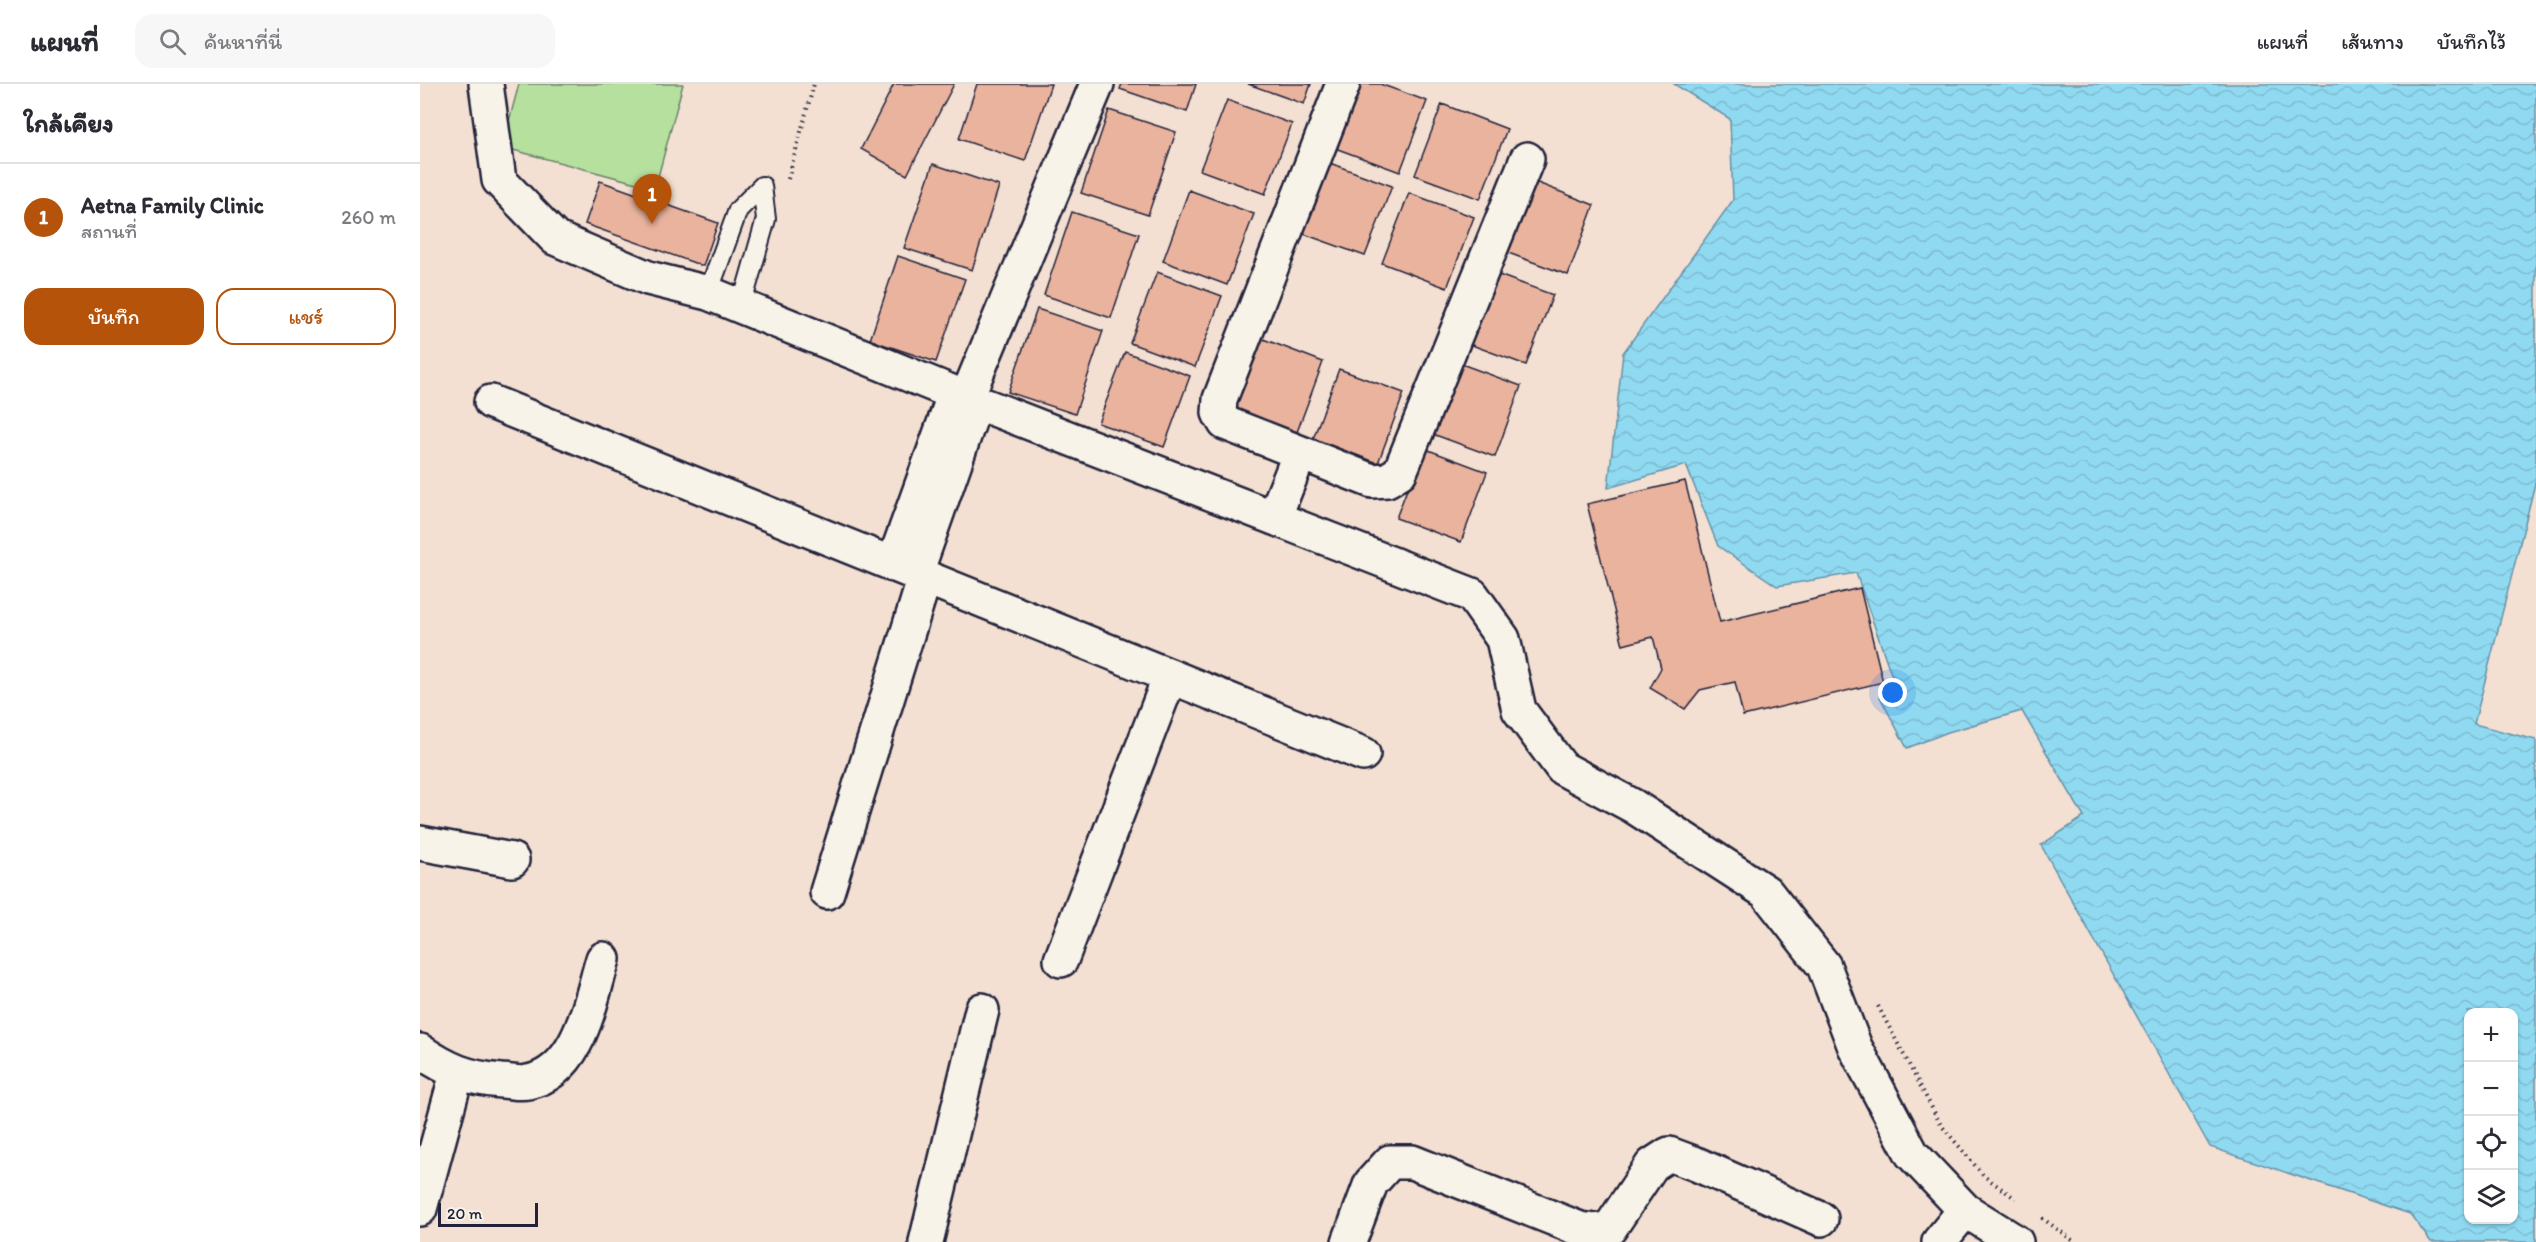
<!DOCTYPE html>
<html lang="th">
<head>
<meta charset="utf-8">
<style>
  :root { --surface:#fff; --page:#f7f7f7; --text:#2b2b33; --muted:#7c7c81; --line:#e1e1e2; --accent:#b45309 }
  body { margin:0; font-family:Itim,"Playpen Sans Thai",sans-serif; background:var(--page); color:var(--text) }
  .controls { position:absolute; right:18px; bottom:18px; display:grid; overflow:hidden; border-radius:12px; box-shadow:0 2px 4px #0004 }
  .controls button { width:54px; height:54px; display:grid; place-items:center; padding:0; border:0; border-bottom:2px solid var(--line); background:var(--surface); color:var(--text); font:30px sans-serif }
  .scale { position:absolute; left:18px; bottom:15px; width:100px; box-sizing:border-box; padding-left:6px; border:3px solid #22223b; border-top:0; font-size:16px; line-height:21px; white-space:nowrap; color:#22223b; -webkit-text-stroke:4px #f7f3e8; paint-order:stroke }
  .you { position:absolute; left:1473px; top:609px; width:21px; height:21px; margin:-15px; border:4px solid #fff; border-radius:50%; background:#1a73e8; box-shadow:0 0 0 9px #1a73e833 }
  .badge { display:grid; place-items:center; width:39px; height:39px; border-radius:50%; background:var(--accent); color:#fff; font-size:20px; font-weight:700 }
  .pin { position:absolute; translate:-50% -50px; filter:drop-shadow(0 2px 3px #0008) }
  .pin::after { content:''; position:absolute; top:32px; width:21px; height:18px; background:inherit; clip-path:polygon(0 0,100% 0,50% 100%) }
  .list { margin:0; padding:0; list-style:none }
  h2 { display:flex; justify-content:space-between; align-items:center; height:78px; margin:0; padding:0 24px; font-size:26px }
  h2 small { font-size:20px; font-weight:400; color:var(--muted) }
  .list li { display:grid; grid-template-columns:39px 1fr auto; gap:18px; align-items:center; box-sizing:border-box; height:108px; padding:0 24px; border-top:2px solid var(--line) }
  .list b { display:block; font-size:22px; white-space:nowrap }
  .list p { margin:0; font-size:20px; white-space:nowrap; color:var(--muted) }
  .list em { font-size:20px; font-style:normal; color:var(--muted) }
  .actions { display:flex; gap:12px; padding:18px 24px }
  .actions a { flex:1; padding:14px 0; border:2px solid var(--accent); border-radius:18px; text-align:center; font-size:21px; color:var(--accent) }
  .actions .main { background:var(--accent); color:#fff }
  .icon { flex:none; width:33px; height:33px; fill:none; stroke:currentColor; stroke-width:2; stroke-linecap:round; stroke-linejoin:round }
  .map { position:relative; flex:none; width:2116px; height:1158px; overflow:hidden }
  header { display:flex; align-items:center; gap:36px; box-sizing:border-box; height:84px; padding:0 30px; background:var(--surface); border-bottom:2px solid var(--line) }
  header strong { font-size:28px }
  nav { display:flex; gap:33px; margin-inline-start:auto; font-size:21px }
  .search { width:420px; height:54px; background:var(--page); display:flex; align-items:center; gap:15px; box-sizing:border-box; padding:0 21px; border-radius:18px; color:var(--muted); font-size:22px }
  main { display:flex }
  aside { flex:1; background:var(--surface) }
  .map>svg:first-child { display:block }
  .park { fill:#b5e09e; stroke:#6c816c; stroke-width:1.5 }
  .water { fill:url(#water-waves); stroke:#6490a8; stroke-width:1.5; fill-rule:evenodd }
  .building { fill:#eab39e; stroke:#22223b; stroke-width:1.5 }
  .lines { fill:none; stroke-linecap:round; stroke-linejoin:round }
  .service-casing { stroke:#22223b; stroke-width:22 }
  .minor-casing { stroke:#22223b; stroke-width:38 }
  .path { stroke:#22223b; stroke-width:4; stroke-dasharray:1.5 4.5; stroke-linecap:butt }
  .service { stroke:#f7f3e8; stroke-width:18 }
  .minor { stroke:#f7f3e8; stroke-width:33 }
</style>
</head>
<body>
<header>
<strong>แผนที่</strong>
<div class="search"><svg class="icon" aria-label="search" viewBox="0 0 24 24"><circle cx="10" cy="10" r="6"/><path d="M15 15l6 6"/></svg>ค้นหาที่นี่</div>
<nav><a>แผนที่</a><a>เส้นทาง</a><a>บันทึกไว้</a></nav>
</header>
<main>
<aside>
<h2>ใกล้เคียง<small></small></h2>
<ul class="list">
<li><span class="badge">1</span><div><b>Aetna Family Clinic</b><p>สถานที่</p></div><em>260 m</em></li>
</ul>
<div class="actions"><a class="main">บันทึก</a><a>แชร์</a></div>
</aside>
<div class="map">
<svg width="2116" height="1158" viewBox="0 0 2116 1158">
  <defs>
    <pattern id="water-waves" width="16" height="10" patternUnits="userSpaceOnUse" patternTransform="scale(1.5)"><rect width="16" height="10" fill="#90daf1"/><path d="M0 5q4-4 8 0t8 0" fill="none" stroke="#7cbbd0"/></pattern>
  </defs>
  <rect width="100%" height="100%" fill="#f3e0d2"/>
  <filter id="ink" filterUnits="userSpaceOnUse"><feTurbulence type="fractalNoise" baseFrequency=".0167" numOctaves="2"/><feDisplacementMap in="SourceGraphic" scale="12" xChannelSelector="R" yChannelSelector="G"/><feConvolveMatrix kernelMatrix="1 2 1 2 8 2 1 2 1" color-interpolation-filters="sRGB"/></filter>
  <g filter="url(#ink)">
    <path class="park" d="M 99,0 L 263,0 L 235,104 L 82,63 Z"/>
    <path class="water" d="M 1254,0 L 2116,0 L 2116,396 L 2054,640 L 2116,656 L 2116,1158 L 2011,1158 L 1990,1130 L 1790,1063 L 1621,761 L 1664,733 L 1602,627 L 1528,648 L 1487,664 L 1460,613 L 1476,604 L 1436,489 L 1357,502 L 1298,462 L 1266,381 L 1188,404 L 1203,269 L 1313,116 L 1310,35 ZM 2048,928 L 2094,928 L 2094,1136 L 2048,1136 Z"/>
    <path class="building" d="M 474,0 L 534,0 L 487,91 L 441,65 Z
      M 557,0 L 631,0 L 605,77 L 539,55 Z
      M 702,0 L 776,0 L 767,28 L 700,5 Z
      M 828,0 L 891,0 L 884,20 Z
      M 939,0 L 960,0 L 1007,17 L 980,88 L 915,64 Z
      M 807,16 L 872,40 L 845,110 L 780,86 Z
      M 1022,20 L 1087,45 L 1060,115 L 995,91 Z
      M 689,26 L 756,48 L 728,131 L 661,109 Z
      M 907,78 L 972,102 L 945,172 L 881,149 Z
      M 513,80 L 579,102 L 552,186 L 484,164 Z
      M 1110,96 L 1174,121 L 1148,191 L 1083,167 Z
      M 180,97 L 298,139 L 283,182 L 165,140 Z
      M 769,106 L 834,130 L 807,201 L 743,177 Z
      M 989,109 L 1054,133 L 1027,204 L 962,179 Z
      M 652,128 L 719,150 L 691,234 L 624,211 Z
      M 478,172 L 545,195 L 516,278 L 450,256 Z
      M 1068,187 L 1133,211 L 1106,281 L 1041,257 Z
      M 737,188 L 802,212 L 775,283 L 710,259 Z
      M 617,225 L 683,247 L 655,330 L 588,308 Z
      M 838,253 L 903,278 L 877,348 L 812,324 Z
      M 705,268 L 770,292 L 744,363 L 678,339 Z
      M 1036,278 L 1101,302 L 1075,373 L 1010,349 Z
      M 919,285 L 984,309 L 958,379 L 893,355 Z
      M 1003,364 L 1067,388 L 1041,458 L 976,434 Z
      M 1265,397 L 1300,538 L 1440,504 L 1463,598 L 1323,632 L 1315,598 L 1280,606 L 1265,625 L 1230,604 L 1241,584 L 1233,553 L 1203,561 L 1167,420 Z"/>
    <g class="lines">
      <g class="service-casing">
        <path id="service" d="M 288,209 L 318,126 L 342,102
          M 321,223 L 346,135 L 342,102"/>
      </g>
      <g class="minor-casing">
        <path id="minor" d="M 66,0 L 79,96 L 135,154 L 228,194 L 288,209 L 556,318 L 1052,511 L 1083,555 L 1099,626 L 1142,684 L 1213,722 L 1346,808 L 1404,882 L 1435,963 L 1492,1070 L 1545,1126 L 1596,1158
          M 923,0 L 800,315 L 799,329 L 805,339 L 952,397 L 967,396 L 980,388 L 1107,75
          M 547,313 L 677,0
          M 71,318 L 943,670
          M 854,434 L 880,369
          M 473,481 L 535,309
          M 496,489 L 556,318
          M 0,759 L 92,776
          M 407,808 L 505,493
          M 641,876 L 750,592
          M 0,967 C 28,986 47,994 81,997 C 89,997 100,1000 108,998 C 160,988 170,917 183,875
          M 0,1125 L 37,989
          M 506,1158 L 562,926
          M 929,1158 L 951,1099 L 970,1078 L 992,1078 L 1160,1145 L 1176,1147 L 1190,1144 L 1232,1081 L 1249,1070 L 1276,1080 L 1401,1135
          M 1519,1158 L 1545,1126"/>
      </g>
      <path class="path" d="M 368,95 L 394,0
        M 1458,922 L 1521,1041 L 1564,1092 L 1596,1115
        M 1622,1134 L 1655,1158"/>
      <use href="#service" class="service"/>
      <use href="#minor" class="minor"/>
    </g>
  </g>
</svg>
<div class="controls">
<button>+</button>
<button>−</button>
<button><svg class="icon" aria-label="locate" viewBox="0 0 24 24"><circle cx="12" cy="12" r="6"/><path d="M12 2v4M12 18v4M2 12h4M18 12h4"/></svg></button>
<button><svg class="icon" aria-label="layers" viewBox="0 0 24 24"><path d="M12 4l9 5-9 5-9-5zM3 14l9 5 9-5"/></svg></button>
</div>
<div class="scale">20 m</div>
<div class="you"></div>
<div class="pin badge" style="left:232px;top:140px">1</div>
</div>
</main>
</body>
</html>
